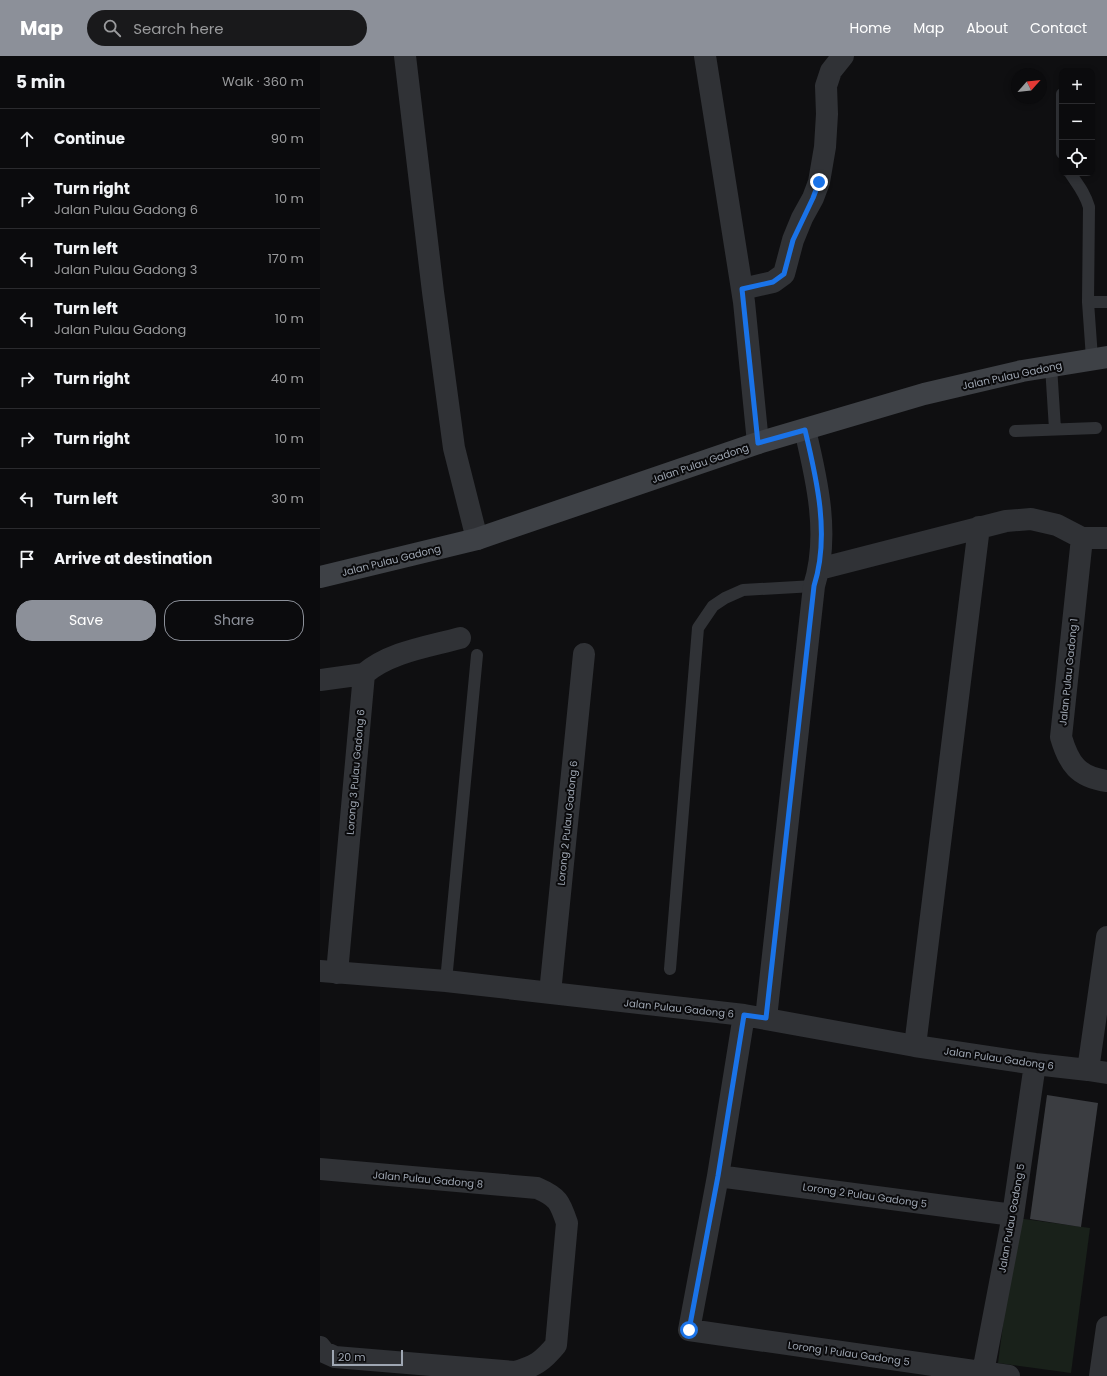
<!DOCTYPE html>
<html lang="en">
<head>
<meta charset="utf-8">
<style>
  :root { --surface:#0b0b0d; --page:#19191b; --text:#f1f3f6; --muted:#9a9b9d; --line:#2b2b2e; --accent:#8c9099 }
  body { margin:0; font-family:Poppins,sans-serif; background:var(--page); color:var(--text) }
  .controls { position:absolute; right:12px; top:12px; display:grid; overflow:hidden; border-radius:8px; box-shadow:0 2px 6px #0003 }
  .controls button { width:36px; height:36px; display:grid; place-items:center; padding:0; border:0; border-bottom:1px solid var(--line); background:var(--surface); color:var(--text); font:20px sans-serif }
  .compass { position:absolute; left:691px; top:12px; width:36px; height:36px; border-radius:50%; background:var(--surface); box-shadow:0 2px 6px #0003; rotate:63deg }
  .scale { position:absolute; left:12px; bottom:10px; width:71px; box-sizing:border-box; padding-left:4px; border:2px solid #9fa7b3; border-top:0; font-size:11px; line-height:14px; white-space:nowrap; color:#9fa7b3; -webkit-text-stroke:3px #0a0a0c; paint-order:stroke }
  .stop { position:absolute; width:12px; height:12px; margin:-9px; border:3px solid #1a73e8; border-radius:50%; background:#fff }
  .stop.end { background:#1a73e8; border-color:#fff; box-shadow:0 1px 4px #0008 }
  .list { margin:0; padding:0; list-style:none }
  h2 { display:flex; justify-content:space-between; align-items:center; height:52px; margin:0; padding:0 16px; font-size:17px }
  h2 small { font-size:13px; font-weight:400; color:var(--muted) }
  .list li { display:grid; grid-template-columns:26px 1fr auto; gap:12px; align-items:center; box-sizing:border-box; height:60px; padding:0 16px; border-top:1px solid var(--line) }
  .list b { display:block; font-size:15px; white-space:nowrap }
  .list p { margin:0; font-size:13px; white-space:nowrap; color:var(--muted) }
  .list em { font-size:13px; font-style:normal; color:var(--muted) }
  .actions { display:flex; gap:8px; padding:12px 16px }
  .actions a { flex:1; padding:9px 0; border:1px solid var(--accent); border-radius:16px; text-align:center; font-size:14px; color:var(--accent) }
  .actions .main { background:var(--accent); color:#fff }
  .icon { flex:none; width:22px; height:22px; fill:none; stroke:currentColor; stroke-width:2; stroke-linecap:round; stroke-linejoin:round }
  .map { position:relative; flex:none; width:787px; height:1320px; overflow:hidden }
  header { display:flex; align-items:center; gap:24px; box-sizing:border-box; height:56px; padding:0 20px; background:var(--accent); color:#fff }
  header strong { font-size:19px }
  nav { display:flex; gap:22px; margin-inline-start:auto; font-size:14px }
  .search { width:280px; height:36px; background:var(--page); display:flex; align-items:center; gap:10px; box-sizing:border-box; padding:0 14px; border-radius:22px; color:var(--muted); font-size:15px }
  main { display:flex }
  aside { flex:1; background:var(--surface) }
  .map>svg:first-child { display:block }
  .green { fill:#19211a }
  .building { fill:#3b3d41 }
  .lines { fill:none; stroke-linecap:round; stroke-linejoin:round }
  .service { stroke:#303236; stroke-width:12 }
  .minor { stroke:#303236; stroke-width:22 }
  .secondary { stroke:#3e4146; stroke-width:22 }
  .route { stroke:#1a73e8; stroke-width:5 }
  .labels { text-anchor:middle; stroke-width:4; stroke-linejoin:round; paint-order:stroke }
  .street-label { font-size:10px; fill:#9fa7b3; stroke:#0a0a0c }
</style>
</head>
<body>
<header>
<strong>Map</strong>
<div class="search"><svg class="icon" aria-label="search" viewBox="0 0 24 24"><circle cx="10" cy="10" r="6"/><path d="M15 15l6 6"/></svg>Search here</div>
<nav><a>Home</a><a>Map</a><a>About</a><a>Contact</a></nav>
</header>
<main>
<aside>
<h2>5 min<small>Walk · 360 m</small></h2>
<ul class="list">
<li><svg class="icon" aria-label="ahead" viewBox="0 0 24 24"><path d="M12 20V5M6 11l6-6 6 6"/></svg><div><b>Continue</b></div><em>90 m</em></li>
<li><svg class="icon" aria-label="right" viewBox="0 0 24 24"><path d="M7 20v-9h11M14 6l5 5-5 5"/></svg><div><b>Turn right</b><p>Jalan Pulau Gadong 6</p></div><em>10 m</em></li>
<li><svg class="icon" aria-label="left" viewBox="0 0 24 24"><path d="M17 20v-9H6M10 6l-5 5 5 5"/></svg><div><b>Turn left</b><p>Jalan Pulau Gadong 3</p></div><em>170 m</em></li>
<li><svg class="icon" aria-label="left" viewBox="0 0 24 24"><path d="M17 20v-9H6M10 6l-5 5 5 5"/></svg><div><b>Turn left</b><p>Jalan Pulau Gadong</p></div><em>10 m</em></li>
<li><svg class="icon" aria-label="right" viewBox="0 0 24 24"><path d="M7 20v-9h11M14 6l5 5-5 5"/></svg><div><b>Turn right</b></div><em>40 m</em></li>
<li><svg class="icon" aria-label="right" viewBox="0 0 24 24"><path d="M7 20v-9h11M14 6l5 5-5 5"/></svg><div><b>Turn right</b></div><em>10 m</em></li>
<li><svg class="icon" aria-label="left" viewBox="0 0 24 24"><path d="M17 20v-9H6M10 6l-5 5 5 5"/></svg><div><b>Turn left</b></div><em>30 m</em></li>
<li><svg class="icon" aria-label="arrive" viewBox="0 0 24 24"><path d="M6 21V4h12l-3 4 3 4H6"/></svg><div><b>Arrive at destination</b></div></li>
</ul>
<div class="actions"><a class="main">Save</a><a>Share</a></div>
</aside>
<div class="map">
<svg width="787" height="1320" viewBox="0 0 787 1320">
  <rect width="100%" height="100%" fill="#0f0f11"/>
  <path class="green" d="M 697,1162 L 770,1172 L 751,1317 L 678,1307 Z"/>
  <path class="building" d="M 727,1039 L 778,1047 L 761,1171 L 710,1163 Z"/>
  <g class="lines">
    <path class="service" d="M 742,38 L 742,97
      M 750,117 C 758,129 765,137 769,151 L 768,246 L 772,302
      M 768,246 L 787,246
      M 731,310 L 735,373
      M 695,375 L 776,372
      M 350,913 L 378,572 L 393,550 L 405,542 L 423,534 L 494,530
      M 126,925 L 157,599"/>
    <path class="minor" d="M 85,0 L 113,236 L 134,392 L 157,483
      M 385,0 L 424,246 L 438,387
      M 422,233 L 453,226 L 464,218 L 473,184 L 482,162 L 493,142 L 499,126 L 505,91 L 507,58 L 506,30 L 511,15 L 523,0
      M 762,482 L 741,681 C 749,708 758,721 787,725
      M 499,513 L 686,465 L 711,463 L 737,469 L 762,482 L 787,482
      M 0,624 L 44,618
      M 0,915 L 126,925 L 424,959 L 595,990 L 715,1008 L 768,1014 L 787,1017
      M 17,917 L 44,618 C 70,596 107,591 140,582
      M 230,937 L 264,598
      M 424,959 L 398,1120 L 369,1274 L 689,1320
      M 446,962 L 494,530 C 510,480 497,424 485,374
      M 595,990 L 659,471
      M 768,1014 L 787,881
      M 0,1113 L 217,1132 C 238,1141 240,1146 247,1167 L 236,1289 C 222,1306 215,1310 195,1316 L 15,1301 L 4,1296 L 0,1291
      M 398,1120 L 693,1159
      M 663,1316 L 693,1159 L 715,1008
      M 780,1320 L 787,1271"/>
    <path class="secondary" d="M 0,521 L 157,483 L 438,387 L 604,338 L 702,315 L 787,301"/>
  </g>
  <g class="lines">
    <path class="route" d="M 369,1274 L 398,1120 L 424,959 L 446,962 L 494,530 C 510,480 497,424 485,374 L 438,387 L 422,233 L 453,226 L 464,218 L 473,184 L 493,142 L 499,126"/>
  </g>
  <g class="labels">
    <g class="street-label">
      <text transform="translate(692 319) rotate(-12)" y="4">Jalan Pulau Gadong</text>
      <text transform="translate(380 407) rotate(-19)" y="4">Jalan Pulau Gadong</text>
      <text transform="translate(71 504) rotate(-14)" y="4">Jalan Pulau Gadong</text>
      <text transform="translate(748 616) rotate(-84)" y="4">Jalan Pulau Gadong 1</text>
      <text transform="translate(35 716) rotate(-85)" y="4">Lorong 3 Pulau Gadong 6</text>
      <text transform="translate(247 767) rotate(-84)" y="4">Lorong 2 Pulau Gadong 6</text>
      <text transform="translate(359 952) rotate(6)" y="4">Jalan Pulau Gadong 6</text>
      <text transform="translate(679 1002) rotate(8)" y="4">Jalan Pulau Gadong 6</text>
      <text transform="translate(108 1123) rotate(5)" y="4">Jalan Pulau Gadong 8</text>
      <text transform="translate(545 1139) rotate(8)" y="4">Lorong 2 Pulau Gadong 5</text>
      <text transform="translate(691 1162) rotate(-80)" y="4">Jalan Pulau Gadong 5</text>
      <text transform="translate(529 1297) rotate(8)" y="4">Lorong 1 Pulau Gadong 5</text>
    </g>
  </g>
</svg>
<div class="controls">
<button>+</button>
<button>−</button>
<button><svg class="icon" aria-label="locate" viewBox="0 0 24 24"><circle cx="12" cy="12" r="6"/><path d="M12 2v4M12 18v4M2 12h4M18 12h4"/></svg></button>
</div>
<svg class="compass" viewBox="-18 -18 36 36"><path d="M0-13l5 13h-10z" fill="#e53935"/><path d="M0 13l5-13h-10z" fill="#9a9b9d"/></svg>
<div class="scale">20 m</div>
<div class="stop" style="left:369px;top:1274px"></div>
<div class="stop end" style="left:499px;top:126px"></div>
</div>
</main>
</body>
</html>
